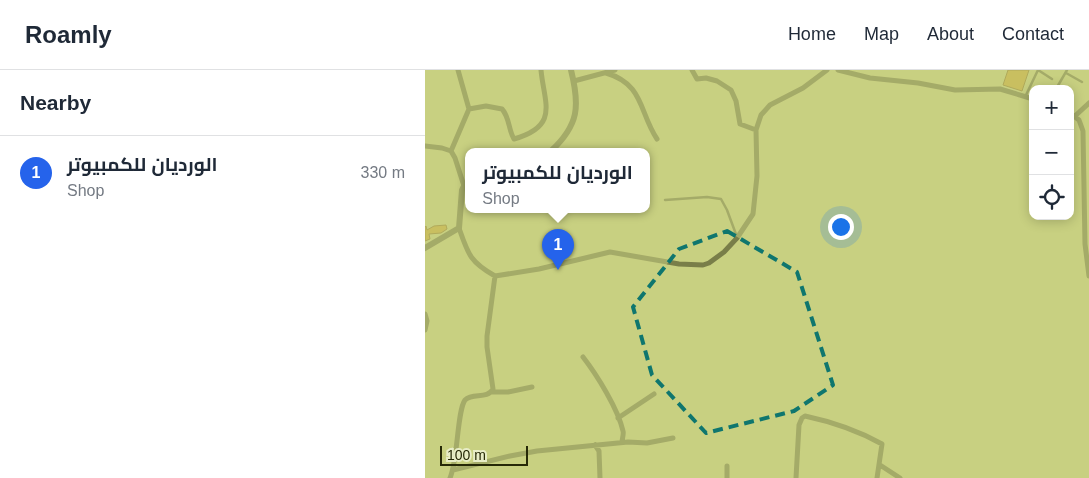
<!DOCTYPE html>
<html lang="en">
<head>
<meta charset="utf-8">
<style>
  :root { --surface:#fff; --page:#f2f2f3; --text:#1f2937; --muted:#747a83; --line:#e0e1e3; --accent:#2563eb }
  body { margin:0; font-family:Helvetica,Cairo,sans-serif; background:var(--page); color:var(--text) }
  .controls { position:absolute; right:15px; top:15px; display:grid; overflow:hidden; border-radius:10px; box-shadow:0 2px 12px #0003 }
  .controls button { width:45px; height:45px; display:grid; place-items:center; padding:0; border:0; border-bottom:1px solid var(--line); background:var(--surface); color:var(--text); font:25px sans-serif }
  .scale { position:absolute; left:15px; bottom:12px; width:88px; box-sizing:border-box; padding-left:5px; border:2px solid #262907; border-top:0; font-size:14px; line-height:18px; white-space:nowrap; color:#262907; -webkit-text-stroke:4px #e8edc7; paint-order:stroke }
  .you { position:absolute; left:415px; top:156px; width:18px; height:18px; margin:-12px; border:4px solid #fff; border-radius:50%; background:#1a73e8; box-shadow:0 0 0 8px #1a73e833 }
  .badge { display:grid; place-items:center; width:32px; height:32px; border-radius:50%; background:var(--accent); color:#fff; font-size:16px; font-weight:700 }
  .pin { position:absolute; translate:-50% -41px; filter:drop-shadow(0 1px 2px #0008) }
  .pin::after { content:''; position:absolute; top:26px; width:18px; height:15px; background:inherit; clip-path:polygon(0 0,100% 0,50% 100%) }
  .popup { position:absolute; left:40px; top:78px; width:185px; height:65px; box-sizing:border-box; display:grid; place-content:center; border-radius:10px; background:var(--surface); filter:drop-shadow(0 1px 4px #0005); font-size:16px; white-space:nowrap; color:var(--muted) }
  .popup b { font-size:19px; color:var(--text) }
  .popup::after { content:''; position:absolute; left:50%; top:100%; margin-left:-10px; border:10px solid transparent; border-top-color:var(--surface) }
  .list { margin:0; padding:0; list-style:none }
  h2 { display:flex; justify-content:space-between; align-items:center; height:65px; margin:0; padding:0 20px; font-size:21px }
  h2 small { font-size:16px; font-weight:400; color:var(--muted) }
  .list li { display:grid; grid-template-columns:32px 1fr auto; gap:15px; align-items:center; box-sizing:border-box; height:75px; padding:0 20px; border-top:1px solid var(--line) }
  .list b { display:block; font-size:19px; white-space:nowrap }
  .list p { margin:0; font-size:16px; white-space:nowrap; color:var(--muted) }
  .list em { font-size:16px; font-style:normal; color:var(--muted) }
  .icon { flex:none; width:28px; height:28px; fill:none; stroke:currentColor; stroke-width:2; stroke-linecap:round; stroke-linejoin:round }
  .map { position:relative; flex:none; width:664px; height:408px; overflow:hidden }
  header { display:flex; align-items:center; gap:30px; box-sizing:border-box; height:70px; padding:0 25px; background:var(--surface); border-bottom:1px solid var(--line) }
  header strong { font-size:24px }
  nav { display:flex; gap:28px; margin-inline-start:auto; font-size:18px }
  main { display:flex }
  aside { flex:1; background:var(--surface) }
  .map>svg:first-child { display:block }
  .building { fill:#caab39; stroke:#937d2c }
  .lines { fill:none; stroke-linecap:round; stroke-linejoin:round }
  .service { stroke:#797e49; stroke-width:2.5 }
  .minor { stroke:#797e49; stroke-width:5 }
  .tertiary { stroke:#797e49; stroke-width:6 }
  .marked { fill:none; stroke:#0f766e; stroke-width:4; stroke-dasharray:10 6; stroke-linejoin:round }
</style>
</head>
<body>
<header>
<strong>Roamly</strong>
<nav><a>Home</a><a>Map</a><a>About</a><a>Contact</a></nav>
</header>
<main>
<aside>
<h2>Nearby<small></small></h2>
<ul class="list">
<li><span class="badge">1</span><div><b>الورديان للكمبيوتر</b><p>Shop</p></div><em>330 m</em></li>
</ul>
</aside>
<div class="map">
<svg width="664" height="408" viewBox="0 0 664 408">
  <rect width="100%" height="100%" fill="#c8d081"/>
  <path class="building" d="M 583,0 L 604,0 L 597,21 L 578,15 Z
    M 21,155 L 22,159 L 16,163 L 4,164 L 5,169 L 0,171 L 0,157 L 1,156 L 2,160 L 9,156 Z"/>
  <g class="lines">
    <path class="service" d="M 613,0 L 627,9
      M 641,3 L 657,12
      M 631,19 L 642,0
      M 601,25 L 613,0
      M 240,130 L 282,127 L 296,129 L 302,140 L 312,167"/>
    <path class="minor" d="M 267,0 L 272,9 L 281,8 L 292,11 L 306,20 L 311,31 L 315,54 L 331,60
      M 413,0 L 445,8 L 493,13 L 530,20 L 575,19 L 608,29
      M 181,3 C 219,14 214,42 232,69
      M 149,11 L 190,0
      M 44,39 L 61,36 L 77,39 C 85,48 83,59 89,69 C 135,56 119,33 116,0
      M 645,43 L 654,50 L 658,61 L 660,174 L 664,206
      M 650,46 L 664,33
      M 0,76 L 17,78 L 26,81 L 30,88 L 39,116
      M 26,81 L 44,39 L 33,0
      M 70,206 L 114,199 L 185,182 L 254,194 L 278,195 L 284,193 L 299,182 L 312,168 L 328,144 L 332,106 L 331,60 L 336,45 L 345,35 L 378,18 L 402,0
      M 0,244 L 2,251 L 0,260
      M 158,287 C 172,305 193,339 198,361 C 199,364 197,369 197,372
      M 66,322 L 83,322 L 107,317
      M 193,348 L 229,324
      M 170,375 L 174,381 L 175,408
      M 455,395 L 475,408
      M 28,400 L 85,386 L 112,381 L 203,372 L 222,373 L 248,368
      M 25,408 C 33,390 32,341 40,330 C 48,322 62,330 68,319 L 62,277 L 62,266 L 70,206 C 45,192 43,184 34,158
      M 302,408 L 302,396
      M 371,408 L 374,355 L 377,348 L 380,346 C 408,352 432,360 457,374 L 452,408"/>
    <path class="tertiary" d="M 126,81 C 154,55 155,36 146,0
      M 0,178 L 34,158 L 37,120 L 39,116 L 44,115"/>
  </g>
  <path d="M0 0H664V408H0ZM 302,161 L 372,202 L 408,315 L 369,341 L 281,363 L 227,305 L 208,237 L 254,179 Z" fill="#c8d081" fill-opacity=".55" fill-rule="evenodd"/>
  <path class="marked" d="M 302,161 L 372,202 L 408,315 L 369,341 L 281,363 L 227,305 L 208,237 L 254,179 Z"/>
</svg>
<div class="controls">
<button>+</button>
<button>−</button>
<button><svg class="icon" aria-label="locate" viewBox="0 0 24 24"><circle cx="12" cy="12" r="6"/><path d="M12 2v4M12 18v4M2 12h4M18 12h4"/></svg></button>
</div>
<div class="scale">100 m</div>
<div class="you"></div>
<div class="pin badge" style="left:133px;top:200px">1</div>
<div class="popup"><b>الورديان للكمبيوتر</b>Shop</div>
</div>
</main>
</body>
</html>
